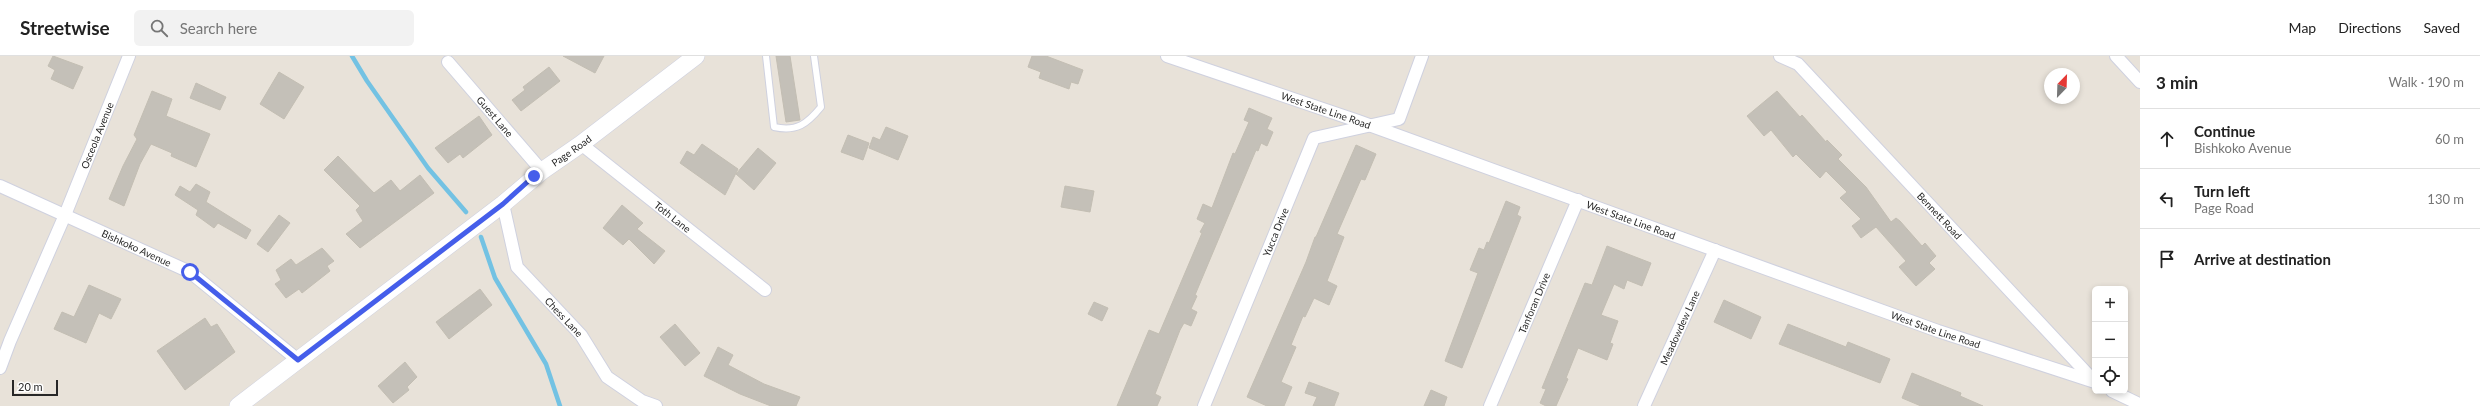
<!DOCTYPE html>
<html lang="en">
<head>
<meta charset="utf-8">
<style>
  :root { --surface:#fff; --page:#f2f2f2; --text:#222; --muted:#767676; --line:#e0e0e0 }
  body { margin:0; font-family:Lato,sans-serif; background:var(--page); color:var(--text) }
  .controls { position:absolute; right:12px; bottom:12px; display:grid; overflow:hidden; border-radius:6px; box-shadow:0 2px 6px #0003 }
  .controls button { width:36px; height:36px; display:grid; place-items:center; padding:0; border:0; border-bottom:1px solid var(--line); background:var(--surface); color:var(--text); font:20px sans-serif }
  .compass { position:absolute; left:2044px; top:12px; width:36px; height:36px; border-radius:50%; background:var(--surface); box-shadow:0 2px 6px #0003; rotate:23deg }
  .scale { position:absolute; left:12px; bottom:10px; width:46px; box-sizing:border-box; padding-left:4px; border:2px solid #272727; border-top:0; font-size:11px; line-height:14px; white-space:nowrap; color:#272727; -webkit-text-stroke:3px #fff; paint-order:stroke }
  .stop { position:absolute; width:12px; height:12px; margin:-9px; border:3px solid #455eea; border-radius:50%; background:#fff }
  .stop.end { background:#455eea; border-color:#fff; box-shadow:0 1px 4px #0008 }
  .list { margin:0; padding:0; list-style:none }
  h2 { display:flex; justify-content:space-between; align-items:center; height:52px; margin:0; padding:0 16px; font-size:17px }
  h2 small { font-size:13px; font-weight:400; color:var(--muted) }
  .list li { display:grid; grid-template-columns:26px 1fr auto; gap:12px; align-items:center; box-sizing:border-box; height:60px; padding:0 16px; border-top:1px solid var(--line) }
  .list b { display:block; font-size:15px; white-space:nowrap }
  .list p { margin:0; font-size:13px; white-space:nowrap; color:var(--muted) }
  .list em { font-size:13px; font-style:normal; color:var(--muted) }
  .icon { flex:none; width:22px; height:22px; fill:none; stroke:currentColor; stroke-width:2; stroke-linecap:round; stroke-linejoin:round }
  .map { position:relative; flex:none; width:2140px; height:350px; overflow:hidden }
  header { display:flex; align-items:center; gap:24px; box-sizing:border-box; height:56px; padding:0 20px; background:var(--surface); border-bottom:1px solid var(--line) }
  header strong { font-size:19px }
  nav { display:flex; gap:22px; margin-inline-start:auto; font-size:14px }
  .search { width:280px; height:36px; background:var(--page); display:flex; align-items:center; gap:10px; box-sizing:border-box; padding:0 14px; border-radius:6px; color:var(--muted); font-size:15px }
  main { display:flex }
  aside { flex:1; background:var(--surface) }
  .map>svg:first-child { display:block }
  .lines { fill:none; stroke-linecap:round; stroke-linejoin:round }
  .stream { stroke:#73c2e3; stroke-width:4.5 }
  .building { fill:#c4c0b8; stroke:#c3beb3 }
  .lane-casing { stroke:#cfd1df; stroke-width:8 }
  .street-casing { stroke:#cfd1df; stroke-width:14 }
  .secondary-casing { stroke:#cfd1df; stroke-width:18 }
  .lane { stroke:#fff; stroke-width:6 }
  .street { stroke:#fff; stroke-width:12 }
  .secondary { stroke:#fff; stroke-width:17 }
  .route { stroke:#455eea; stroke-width:5 }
  .labels { text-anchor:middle; stroke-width:3; stroke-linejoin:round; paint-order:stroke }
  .street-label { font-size:10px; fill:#272727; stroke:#fff }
</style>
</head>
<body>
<header>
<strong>Streetwise</strong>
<div class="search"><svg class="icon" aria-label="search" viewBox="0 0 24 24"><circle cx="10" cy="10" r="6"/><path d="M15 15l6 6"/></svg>Search here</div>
<nav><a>Map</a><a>Directions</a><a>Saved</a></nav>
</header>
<main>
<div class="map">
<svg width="2140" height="350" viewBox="0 0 2140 350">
  <rect width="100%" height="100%" fill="#e8e2d9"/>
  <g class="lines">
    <path class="stream" d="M 352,0 L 367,25 L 428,112 L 466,156
      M 481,181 L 495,222 L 546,308 L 560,350"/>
  </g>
  <path class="building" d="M 53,0 L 83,11 L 73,33 L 51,23 L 55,14 L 48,10 Z
    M 563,0 L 604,0 L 595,17 Z
    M 776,0 L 790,0 L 800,64 L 786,66 Z
    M 1032,0 L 1046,0 L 1083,14 L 1078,28 L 1071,26 L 1069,33 L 1039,22 L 1041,16 L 1028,11 Z
    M 549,11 L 560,25 L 521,55 L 512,44 L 525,34 L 523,31 Z
    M 279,16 L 304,31 L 284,63 L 260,48 Z
    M 196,27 L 226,41 L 220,54 L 190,42 Z
    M 152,35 L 172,43 L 166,60 L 210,78 L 196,111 L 171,100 L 172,97 L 151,88 L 140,108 L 124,150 L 109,143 L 123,110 L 137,83 L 134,79 Z
    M 1777,35 L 1800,61 L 1802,59 L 1826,86 L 1827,84 L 1842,99 L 1838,103 L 1866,131 L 1891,166 L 1896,162 L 1900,165 L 1922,190 L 1925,187 L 1936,200 L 1929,207 L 1935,213 L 1916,230 L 1899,211 L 1906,205 L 1876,171 L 1861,182 L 1852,170 L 1861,163 L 1840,142 L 1847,136 L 1826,115 L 1820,122 L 1796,98 L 1793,101 L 1771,74 L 1764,80 L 1747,60 Z
    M 1249,52 L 1272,62 L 1267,73 L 1273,76 L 1267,90 L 1261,87 L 1258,95 L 1256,94 L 1195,239 L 1197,240 L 1191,253 L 1197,256 L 1191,270 L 1184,267 L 1180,274 L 1155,338 L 1161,341 L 1157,350 L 1117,350 L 1149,274 L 1159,278 L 1202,177 L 1200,176 L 1205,167 L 1197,163 L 1203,148 L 1212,152 L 1233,97 L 1235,98 L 1249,66 L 1244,64 Z
    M 479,60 L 492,79 L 463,102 L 460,98 L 448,107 L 435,92 Z
    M 886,71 L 908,80 L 898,104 L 869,92 L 873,81 L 880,84 Z
    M 848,79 L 869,87 L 863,104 L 841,96 Z
    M 702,88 L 738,113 L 725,139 L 680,107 L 687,95 L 694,99 Z
    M 1356,89 L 1376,98 L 1365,124 L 1361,123 L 1337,178 L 1344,181 L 1327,225 L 1337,230 L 1329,249 L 1314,242 L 1305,261 L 1303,260 L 1291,289 L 1296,291 L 1281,326 L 1292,331 L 1284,350 L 1267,350 L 1247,341 L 1306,206 L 1315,181 L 1316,181 Z
    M 758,92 L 776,107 L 754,134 L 736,118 Z
    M 338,100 L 374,137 L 391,124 L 400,135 L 420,119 L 434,137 L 360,192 L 346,178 L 363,165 L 356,154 L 360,150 L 324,114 Z
    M 196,128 L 210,136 L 206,146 L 251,174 L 246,183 L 218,167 L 214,172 L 196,159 L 198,154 L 175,139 L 180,130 L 190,136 Z
    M 1065,130 L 1094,135 L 1090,156 L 1061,151 Z
    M 1506,145 L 1520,151 L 1517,159 L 1521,161 L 1462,312 L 1445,305 L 1478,217 L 1470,214 L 1479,192 L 1484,194 L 1487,186 L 1489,187 Z
    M 622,149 L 643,167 L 637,173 L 665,195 L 654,208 L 629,183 L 623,189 L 603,172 Z
    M 279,159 L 290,167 L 268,196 L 257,188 Z
    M 1607,190 L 1651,207 L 1642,230 L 1627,224 L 1624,233 L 1614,228 L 1601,259 L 1618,265 L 1610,287 L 1613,288 L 1607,304 L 1578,292 L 1566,322 L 1568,323 L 1556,350 L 1546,350 L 1540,347 L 1546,333 L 1542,332 L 1585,227 L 1592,229 Z
    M 322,192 L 334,205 L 327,210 L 330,215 L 302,237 L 299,233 L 286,242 L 275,228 L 281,224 L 276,214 L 291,203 L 296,209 Z
    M 89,229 L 121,243 L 111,263 L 99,257 L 86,287 L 54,273 L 62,256 L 74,261 Z
    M 480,233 L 492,249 L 449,283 L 436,266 Z
    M 1724,244 L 1761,261 L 1751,283 L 1714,266 Z
    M 1094,246 L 1108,252 L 1102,265 L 1088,258 Z
    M 205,262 L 211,271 L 217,268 L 235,296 L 185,334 L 157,295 Z
    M 675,268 L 700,297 L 685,310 L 660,281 Z
    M 1788,268 L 1846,291 L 1848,286 L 1890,303 L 1880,327 L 1779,288 Z
    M 718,291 L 733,299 L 728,309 L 764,328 L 800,341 L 796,350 L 771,350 L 740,338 L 704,320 Z
    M 405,306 L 417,321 L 407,331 L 409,334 L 393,347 L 378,330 Z
    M 1912,317 L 1961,337 L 1960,340 L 1983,350 L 1921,350 L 1902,342 Z
    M 1309,326 L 1339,337 L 1334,350 L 1313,350 L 1317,341 L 1305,337 Z
    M 1431,334 L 1447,341 L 1444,350 L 1424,350 Z"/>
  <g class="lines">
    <g class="lane-casing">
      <path id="lane" d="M 766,0 L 774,71 C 797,76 807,68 821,51 L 814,0"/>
    </g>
    <g class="street-casing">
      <g id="street">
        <path id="s1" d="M 1167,0 L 1358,65 L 1938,275 L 2095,326"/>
        <path id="s2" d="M 1780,0 L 1798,8 L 2095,326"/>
        <path d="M 2116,0 L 2140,26"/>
        <path id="s3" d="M 448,6 L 542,115"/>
        <path id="s4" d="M 581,88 L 765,234"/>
        <path id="s5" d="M 0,130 L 190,216 L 298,304"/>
        <path id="s6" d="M 503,148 L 517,211 L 581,279 L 607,321 L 642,345 L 656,350"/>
        <path id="s7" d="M 0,312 L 10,285 L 65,159 L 129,0"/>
        <path d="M 2112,335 L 2139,348"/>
        <path id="s8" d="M 1204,350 L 1314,82 L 1399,63 L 1422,0"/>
        <path id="s9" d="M 1490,350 L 1578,144"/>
        <path id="s10" d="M 1644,350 L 1715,194"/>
      </g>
    </g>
    <g class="secondary-casing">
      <g id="secondary">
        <path id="s11" d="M 238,350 L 503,148 L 542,115 L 581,88 L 696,0"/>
      </g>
    </g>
    <use href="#lane" class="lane"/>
    <use href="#street" class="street"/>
    <use href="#secondary" class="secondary"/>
  </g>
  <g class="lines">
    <path class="route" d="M 190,216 L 298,304 L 503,148 L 534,120"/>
  </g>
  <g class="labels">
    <g class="street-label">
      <text dy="4" stroke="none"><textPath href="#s1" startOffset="168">West State Line Road</textPath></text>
      <text dy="4" stroke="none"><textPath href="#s3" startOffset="72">Guest Lane</textPath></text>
      <text dy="4" stroke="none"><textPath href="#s7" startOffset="252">Osceola Avenue</textPath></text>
      <text dy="4" stroke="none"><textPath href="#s11" startOffset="420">Page Road</textPath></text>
      <text dy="4" stroke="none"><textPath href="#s2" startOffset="227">Bennett Road</textPath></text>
      <text dy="4" stroke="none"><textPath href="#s4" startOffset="117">Toth Lane</textPath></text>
      <text dy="4" stroke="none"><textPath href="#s1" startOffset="492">West State Line Road</textPath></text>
      <text dy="4" stroke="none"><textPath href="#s8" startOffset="188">Yucca Drive</textPath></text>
      <text dy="4" stroke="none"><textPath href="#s5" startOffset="150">Bishkoko Avenue</textPath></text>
      <text dy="4" stroke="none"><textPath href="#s9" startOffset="112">Tanforan Drive</textPath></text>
      <text dy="4" stroke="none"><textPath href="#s6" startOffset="133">Chess Lane</textPath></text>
      <text dy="4" stroke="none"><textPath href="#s10" startOffset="86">Meadowdew Lane</textPath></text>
      <text dy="4" stroke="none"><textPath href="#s1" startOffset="816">West State Line Road</textPath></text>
    </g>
  </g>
</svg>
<div class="controls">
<button>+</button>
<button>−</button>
<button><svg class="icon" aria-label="locate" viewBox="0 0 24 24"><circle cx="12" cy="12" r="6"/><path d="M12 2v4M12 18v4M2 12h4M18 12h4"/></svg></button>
</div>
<svg class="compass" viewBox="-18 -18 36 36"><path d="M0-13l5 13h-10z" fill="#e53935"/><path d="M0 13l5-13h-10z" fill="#767676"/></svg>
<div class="scale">20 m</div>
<div class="stop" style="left:190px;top:216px"></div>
<div class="stop end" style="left:534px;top:120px"></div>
</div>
<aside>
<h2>3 min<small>Walk · 190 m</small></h2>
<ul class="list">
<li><svg class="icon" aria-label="ahead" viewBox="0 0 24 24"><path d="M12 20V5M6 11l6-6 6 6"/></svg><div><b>Continue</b><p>Bishkoko Avenue</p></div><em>60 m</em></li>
<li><svg class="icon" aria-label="left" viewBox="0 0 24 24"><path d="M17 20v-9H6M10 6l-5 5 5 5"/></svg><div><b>Turn left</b><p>Page Road</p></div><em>130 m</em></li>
<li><svg class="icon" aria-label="arrive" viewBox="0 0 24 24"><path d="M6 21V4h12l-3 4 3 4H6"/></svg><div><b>Arrive at destination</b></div></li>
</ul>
</aside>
</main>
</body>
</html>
